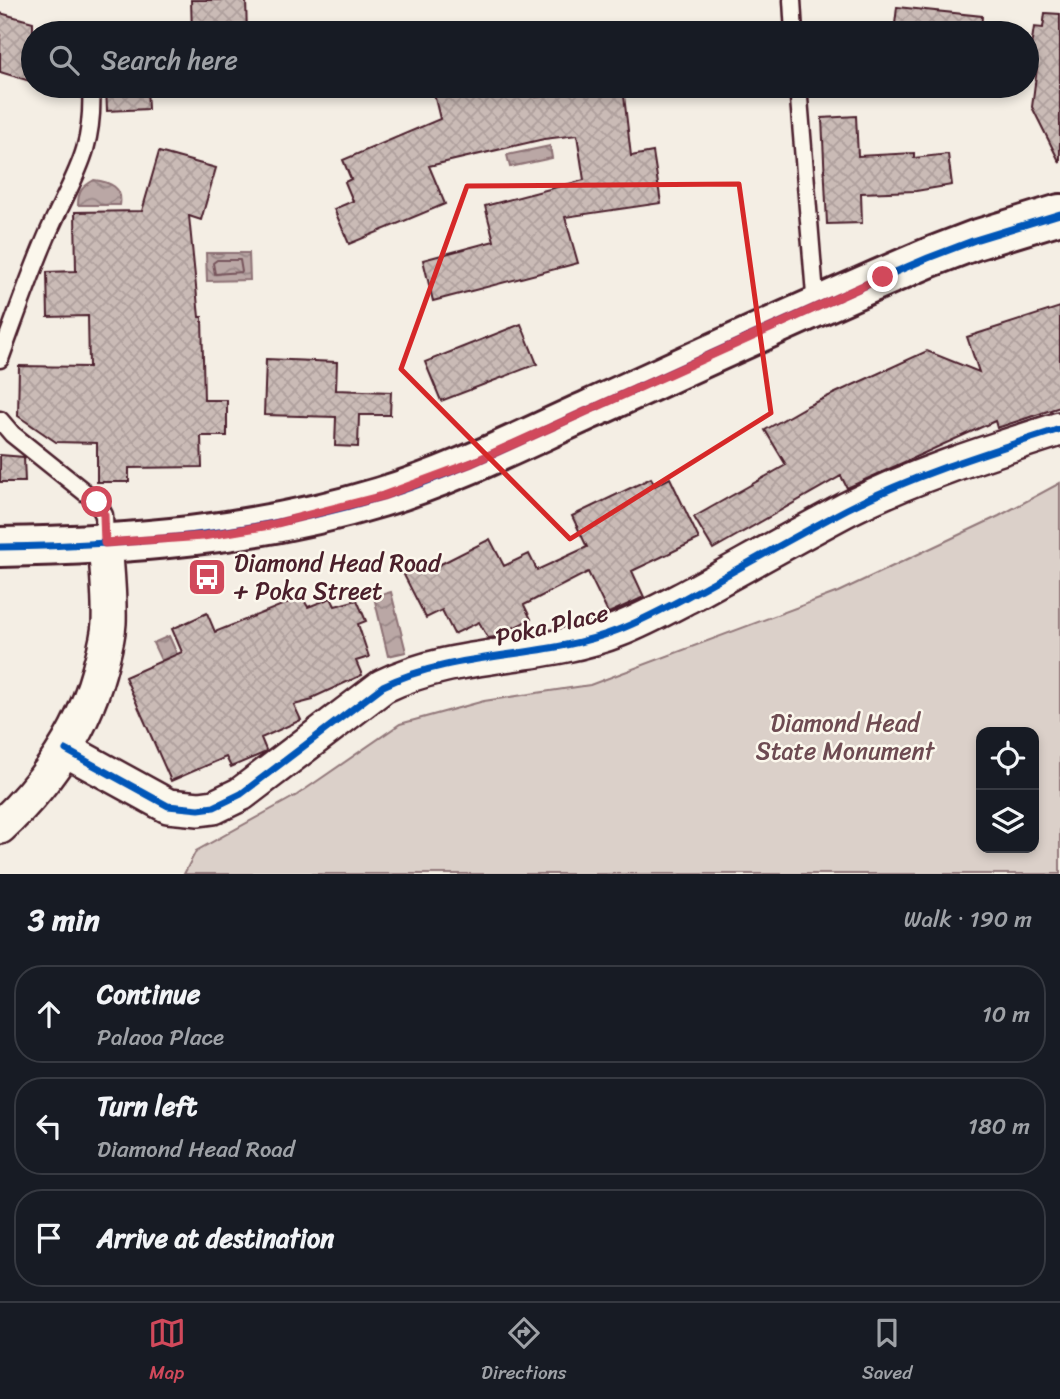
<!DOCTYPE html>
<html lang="en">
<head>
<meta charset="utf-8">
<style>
  :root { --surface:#171b24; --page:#242831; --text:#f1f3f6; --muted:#9ea1a6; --line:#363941; --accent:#d1495b }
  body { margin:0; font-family:Sriracha,sans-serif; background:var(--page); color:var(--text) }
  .controls { position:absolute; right:21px; bottom:21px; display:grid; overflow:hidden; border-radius:14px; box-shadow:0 4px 10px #0003 }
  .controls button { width:63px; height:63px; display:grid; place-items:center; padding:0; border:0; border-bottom:2px solid var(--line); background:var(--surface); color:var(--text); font:35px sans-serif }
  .stop { position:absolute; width:21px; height:21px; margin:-16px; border:5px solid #d1495b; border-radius:50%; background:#fff }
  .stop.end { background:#d1495b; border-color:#fff; box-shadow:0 2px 7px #0008 }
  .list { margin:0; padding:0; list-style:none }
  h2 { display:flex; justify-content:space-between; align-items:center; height:91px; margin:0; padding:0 28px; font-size:30px }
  h2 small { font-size:23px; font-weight:400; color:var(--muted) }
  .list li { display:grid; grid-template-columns:46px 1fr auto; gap:21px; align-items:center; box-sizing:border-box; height:98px; margin:0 14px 14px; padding:0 14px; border:2px solid var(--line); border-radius:28px }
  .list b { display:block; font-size:26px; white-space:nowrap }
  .list p { margin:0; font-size:23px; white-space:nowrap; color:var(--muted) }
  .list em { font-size:23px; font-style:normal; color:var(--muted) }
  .icon { flex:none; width:38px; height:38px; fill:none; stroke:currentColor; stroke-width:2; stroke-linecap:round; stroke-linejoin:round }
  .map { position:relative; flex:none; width:1060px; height:874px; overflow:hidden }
  .search { position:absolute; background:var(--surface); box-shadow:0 4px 10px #0003; left:21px; right:21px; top:21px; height:77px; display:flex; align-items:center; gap:18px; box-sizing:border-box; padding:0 24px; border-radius:38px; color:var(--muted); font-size:26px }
  .sheet { height:427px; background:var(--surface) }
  nav { display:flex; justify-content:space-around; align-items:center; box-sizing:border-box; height:98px; border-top:2px solid var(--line); background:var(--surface); font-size:19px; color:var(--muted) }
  nav a { display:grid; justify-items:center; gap:4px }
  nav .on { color:var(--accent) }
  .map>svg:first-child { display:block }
  .green { fill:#dbd0c9; stroke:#92787a; stroke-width:2; fill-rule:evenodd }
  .water { fill:url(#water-waves); stroke:#8d7174; stroke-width:2 }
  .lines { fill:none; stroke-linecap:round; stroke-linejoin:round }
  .shore { stroke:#77555c; stroke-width:2 }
  .building { fill:url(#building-cross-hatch); stroke:#4a1f2b; stroke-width:2 }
  .lane-casing { stroke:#4a1f2b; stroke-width:21 }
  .street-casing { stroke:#4a1f2b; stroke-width:38 }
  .secondary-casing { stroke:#4a1f2b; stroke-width:44 }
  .lane { stroke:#fbf7ec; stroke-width:16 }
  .street { stroke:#fbf7ec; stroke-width:33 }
  .secondary { stroke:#fbf7ec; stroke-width:38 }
  .cycleway-casing { stroke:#fbf7ec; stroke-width:11 }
  .cycleway { stroke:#0057b8; stroke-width:7 }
  .route { stroke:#d1495b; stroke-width:9 }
  .marked { fill:none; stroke:#d62828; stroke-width:5; stroke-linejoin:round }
  .labels { text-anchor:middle; stroke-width:5; stroke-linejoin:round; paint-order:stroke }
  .poi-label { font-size:24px; fill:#4a1f2b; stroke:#fbf7ec; text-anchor:start }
  .street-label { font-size:24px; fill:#4a1f2b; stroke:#fbf7ec }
  .park-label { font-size:24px; fill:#6e4b52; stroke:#fbf7ec }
</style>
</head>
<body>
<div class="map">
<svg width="1060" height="874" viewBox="0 0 1060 874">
  <defs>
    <pattern id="water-waves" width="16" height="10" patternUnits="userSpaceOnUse" patternTransform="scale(1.75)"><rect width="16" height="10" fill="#baa7a5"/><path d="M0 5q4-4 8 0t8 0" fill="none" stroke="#998787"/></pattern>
    <pattern id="building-cross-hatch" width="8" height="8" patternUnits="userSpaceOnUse" patternTransform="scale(1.75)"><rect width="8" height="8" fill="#cabbb6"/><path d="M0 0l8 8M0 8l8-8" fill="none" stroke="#afa09d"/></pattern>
  </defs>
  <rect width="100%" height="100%" fill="#f4eee4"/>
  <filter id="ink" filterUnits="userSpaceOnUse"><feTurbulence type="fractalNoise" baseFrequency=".0143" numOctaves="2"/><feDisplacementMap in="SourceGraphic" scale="14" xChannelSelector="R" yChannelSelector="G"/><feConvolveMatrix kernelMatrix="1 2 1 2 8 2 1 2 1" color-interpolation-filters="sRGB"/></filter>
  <g filter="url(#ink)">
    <path class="green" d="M 1060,483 L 1060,874 L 184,874 L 196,851 L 297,795 L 400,724 L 484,701 L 590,685 L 838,592 L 999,516 ZM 981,732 L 1034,732 L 1034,848 L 981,848 Z"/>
    <path class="water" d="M 550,146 L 552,158 L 510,167 L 507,155 Z
      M 94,180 C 110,182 123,187 120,205 L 78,205 C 78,191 82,187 94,180 Z
      M 206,253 L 249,253 L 250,280 L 207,281 Z
      M 391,592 L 406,652 L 388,656 L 374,597 Z
      M 169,636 L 185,672 L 170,679 L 153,643 Z"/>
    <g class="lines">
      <path class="shore" d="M 217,260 L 240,260 L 242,272 L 215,274 L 213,263 Z"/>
    </g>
    <path class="building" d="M 191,0 L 246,0 L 247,33 L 192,33 Z
      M 897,7 L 982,16 L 981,33 L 894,33 Z
      M 0,13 L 33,22 L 33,82 L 0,72 Z
      M 1045,13 L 1060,14 L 1060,163 L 1032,107 L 1037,68 L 1028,67 L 1034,27 L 1043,28 Z
      M 106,86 L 147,86 L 148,109 L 107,111 Z
      M 432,86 L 534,86 L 536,97 L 623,87 L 631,156 L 653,152 L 661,203 L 565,217 L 578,263 L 433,301 L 423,260 L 494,241 L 485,206 L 584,180 L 577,135 L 544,139 L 429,166 L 445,204 L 349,244 L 334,209 L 353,201 L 345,182 L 351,179 L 343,160 L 440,119 Z
      M 856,116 L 858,156 L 914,153 L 914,158 L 948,154 L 952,185 L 916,191 L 861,193 L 862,223 L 827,224 L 822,118 Z
      M 159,152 L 216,168 L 201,220 L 189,216 L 199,317 L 202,317 L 204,400 L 227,400 L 227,436 L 201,436 L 202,467 L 129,468 L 129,482 L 97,482 L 97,443 L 56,442 L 18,416 L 19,366 L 89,367 L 88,316 L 48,317 L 47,272 L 76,271 L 75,212 L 142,211 Z
      M 1060,307 L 1060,407 L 997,428 L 995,421 L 847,488 L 841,476 L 713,549 L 694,517 L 786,465 L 765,430 L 807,406 L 927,351 L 979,372 L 967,337 Z
      M 521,324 L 537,364 L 441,401 L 425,362 Z
      M 266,359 L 337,362 L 336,390 L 391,392 L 390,415 L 359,415 L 358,447 L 335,446 L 336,417 L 264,415 Z
      M 0,455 L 24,457 L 25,482 L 0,482 Z
      M 651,478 L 655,486 L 670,478 L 699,539 L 632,571 L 644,597 L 611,612 L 608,613 L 588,572 L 524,605 L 531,619 L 495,637 L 488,638 L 479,622 L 454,634 L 442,610 L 426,618 L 404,575 L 427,564 L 429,570 L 490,539 L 504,566 L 529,554 L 537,570 L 587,547 L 572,516 Z
      M 302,597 L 308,607 L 331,598 L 335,606 L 357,600 L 366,621 L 358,624 L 369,657 L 356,661 L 362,675 L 312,698 L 313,700 L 294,705 L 301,720 L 261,738 L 266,750 L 264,753 L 231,767 L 226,757 L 171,781 L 125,677 L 182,652 L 172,629 L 207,613 L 215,632 Z"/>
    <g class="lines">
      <g class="lane-casing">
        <path id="lane" d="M 792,0 L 794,33
          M 798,86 L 816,307
          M 0,359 C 15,318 29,278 46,238 C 71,178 95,156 91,86
          M 0,420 L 12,434 L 97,502 L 104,515 L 105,543"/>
      </g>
      <g class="street-casing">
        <path id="street" d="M 66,750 L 168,806 L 199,809 L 214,807 L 241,794 L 383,686 C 456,650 542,660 618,630 C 644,620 669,606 694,593 C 745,565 796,536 847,509 C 914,475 988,452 1060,429
          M 0,827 C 47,783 82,733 99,671 C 103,655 108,640 109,623 C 110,597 107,570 105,543"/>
      </g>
      <g class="secondary-casing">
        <path id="secondary" d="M 0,547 C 129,545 257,535 381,497 C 454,475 522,440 591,409 C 703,358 815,306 928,258 L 975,240 L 1060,214"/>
      </g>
      <use href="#lane" class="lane"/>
      <use href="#street" class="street"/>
      <use href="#secondary" class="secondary"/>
      <g class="cycleway-casing">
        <path id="cycleway" d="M 0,547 C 129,545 257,535 381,497 C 454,475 522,440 591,409 C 703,358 815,306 928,258 L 975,240 L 1060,214
          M 66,750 L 168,806 L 199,809 L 214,807 L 241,794 L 383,686 C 456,650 542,660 618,630 C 644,620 669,606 694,593 C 745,565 796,536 847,509 C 914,475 988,452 1060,429"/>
      </g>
      <use href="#cycleway" class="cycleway"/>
    </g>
  </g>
  <g class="lines" filter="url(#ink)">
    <path class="route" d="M 97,502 L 104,515 L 105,543 L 203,536 L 270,525 L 383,496 L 472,463 L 883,277"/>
  </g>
  <path class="marked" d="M 739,184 L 771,413 L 570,539 L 401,369 L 467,186 Z"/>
  <defs>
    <g id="bus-square" transform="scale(2.0125)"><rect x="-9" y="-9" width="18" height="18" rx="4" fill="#d1495b" stroke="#fbf7ec"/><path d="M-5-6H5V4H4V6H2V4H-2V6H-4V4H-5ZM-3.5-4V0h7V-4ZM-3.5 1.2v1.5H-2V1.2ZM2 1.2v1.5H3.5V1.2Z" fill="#fff"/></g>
  </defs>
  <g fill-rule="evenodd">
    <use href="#bus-square" x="207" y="577"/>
  </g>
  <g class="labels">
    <g class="poi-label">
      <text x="234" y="571">Diamond Head Road<tspan x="234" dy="28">+ Poka Street</tspan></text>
    </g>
    <g class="street-label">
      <text transform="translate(552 625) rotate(-13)" y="8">Poka Place</text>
    </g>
    <g class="park-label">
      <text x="845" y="731">Diamond Head<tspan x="845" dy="28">State Monument</tspan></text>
    </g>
  </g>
</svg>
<div class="controls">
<button><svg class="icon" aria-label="locate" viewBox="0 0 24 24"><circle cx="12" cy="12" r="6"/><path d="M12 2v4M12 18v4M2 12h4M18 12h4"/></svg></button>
<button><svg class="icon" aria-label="layers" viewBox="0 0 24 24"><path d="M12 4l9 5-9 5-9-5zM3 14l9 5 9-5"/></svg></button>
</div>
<div class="stop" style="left:97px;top:502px"></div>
<div class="stop end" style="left:883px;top:277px"></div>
<div class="search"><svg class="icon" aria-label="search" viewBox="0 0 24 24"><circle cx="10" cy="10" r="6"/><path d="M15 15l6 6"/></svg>Search here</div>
</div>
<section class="sheet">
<h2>3 min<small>Walk · 190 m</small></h2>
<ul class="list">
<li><svg class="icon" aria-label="ahead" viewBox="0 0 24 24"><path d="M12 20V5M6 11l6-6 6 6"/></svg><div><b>Continue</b><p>Palaoa Place</p></div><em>10 m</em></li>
<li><svg class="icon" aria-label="left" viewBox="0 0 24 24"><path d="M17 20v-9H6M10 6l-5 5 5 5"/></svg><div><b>Turn left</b><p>Diamond Head Road</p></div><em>180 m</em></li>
<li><svg class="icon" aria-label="arrive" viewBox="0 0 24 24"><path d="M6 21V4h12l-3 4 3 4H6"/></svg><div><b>Arrive at destination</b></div></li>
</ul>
</section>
<nav>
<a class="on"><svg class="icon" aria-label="map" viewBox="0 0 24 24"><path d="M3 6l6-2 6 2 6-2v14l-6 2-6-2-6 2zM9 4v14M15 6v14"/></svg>Map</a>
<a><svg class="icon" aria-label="directions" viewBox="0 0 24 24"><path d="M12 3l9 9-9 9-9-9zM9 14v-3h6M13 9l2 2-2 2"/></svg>Directions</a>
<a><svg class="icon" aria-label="saved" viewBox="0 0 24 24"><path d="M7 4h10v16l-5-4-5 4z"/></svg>Saved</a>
</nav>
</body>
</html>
